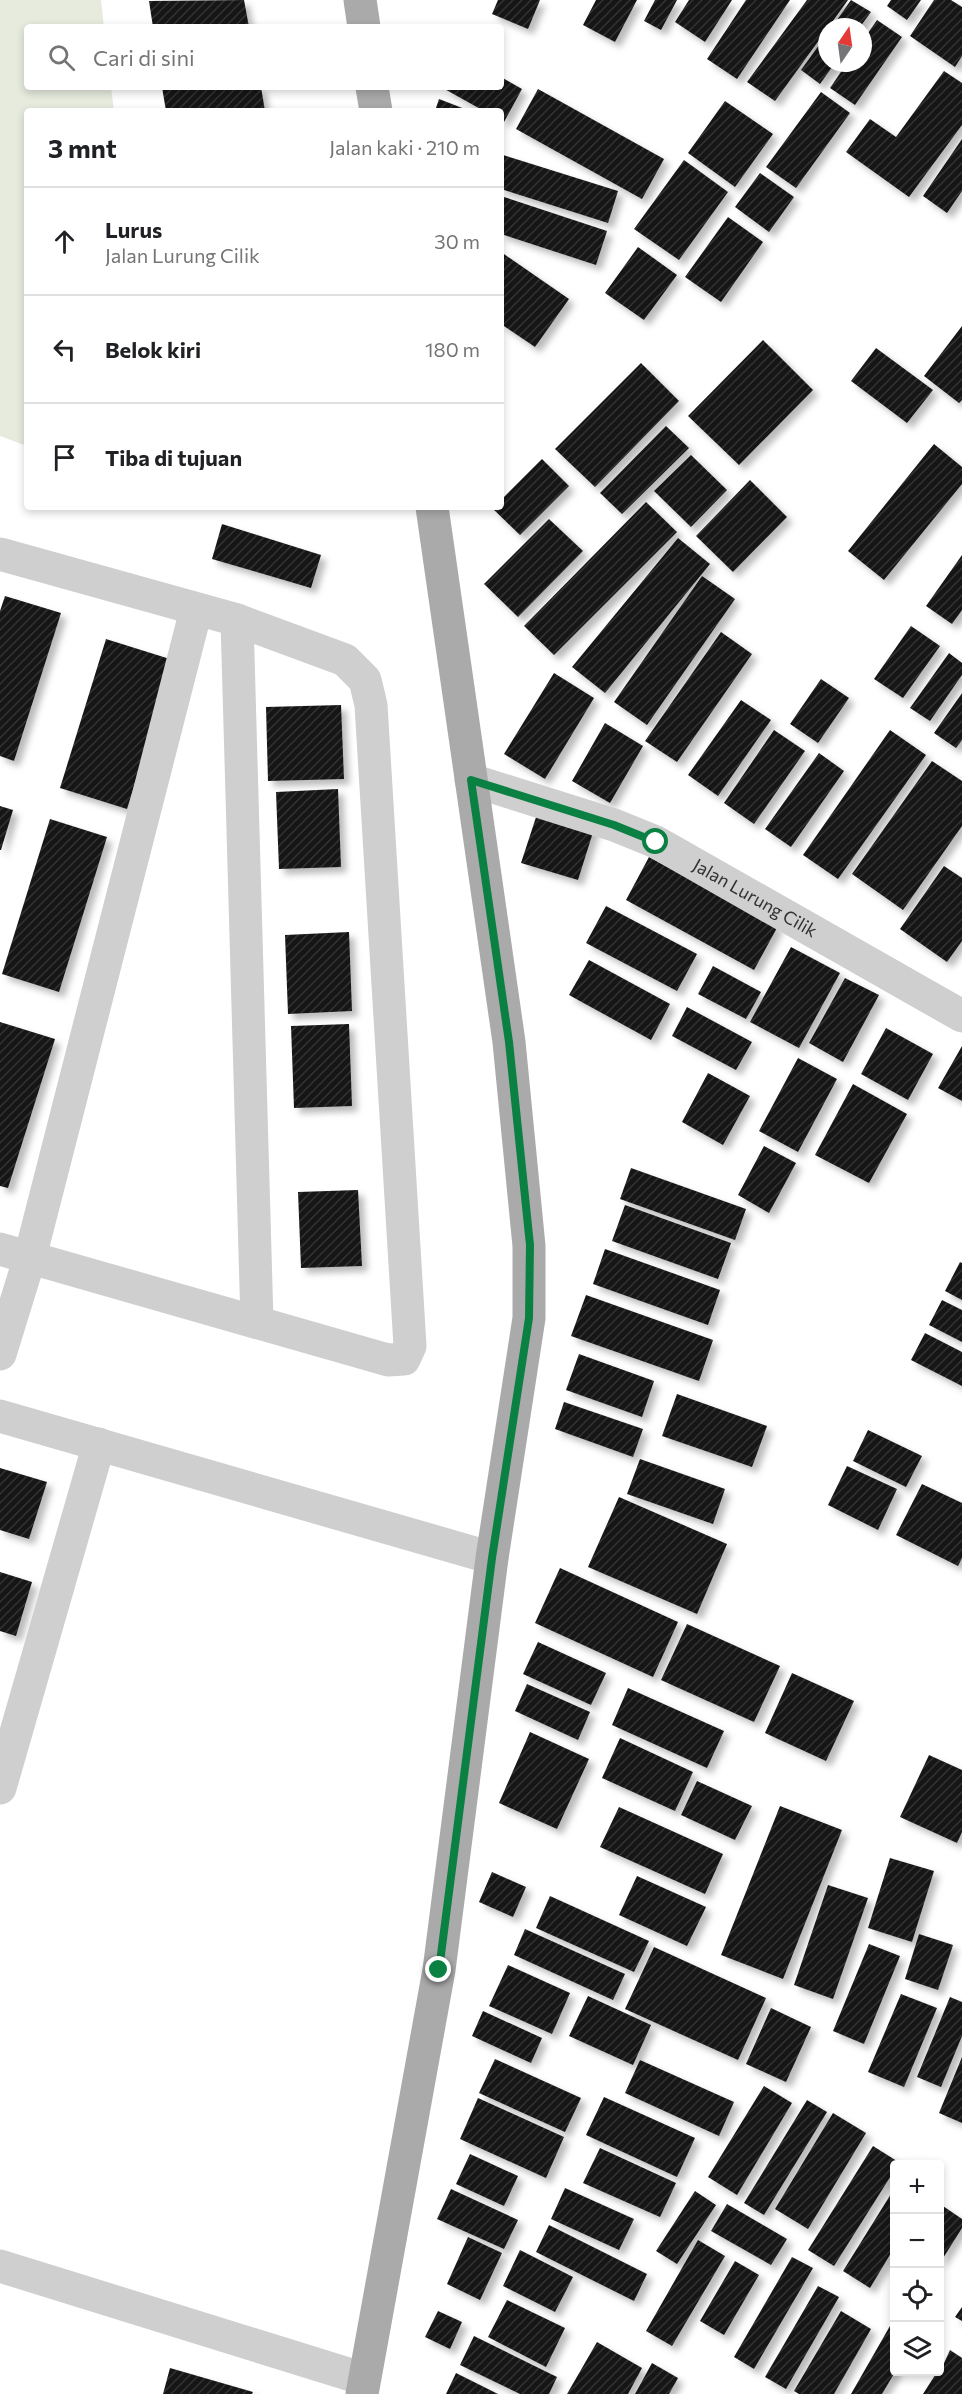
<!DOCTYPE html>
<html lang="id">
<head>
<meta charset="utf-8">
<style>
  :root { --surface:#fff; --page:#f2f2f2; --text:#202124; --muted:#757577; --line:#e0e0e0 }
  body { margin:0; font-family:Commissioner,sans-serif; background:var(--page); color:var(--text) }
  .controls { position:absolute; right:18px; bottom:18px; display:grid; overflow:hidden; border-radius:6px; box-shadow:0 3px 9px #0003 }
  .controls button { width:54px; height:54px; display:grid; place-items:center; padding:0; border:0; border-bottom:2px solid var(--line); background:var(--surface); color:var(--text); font:30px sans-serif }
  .compass { position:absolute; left:818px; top:18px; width:54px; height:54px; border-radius:50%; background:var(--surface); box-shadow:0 3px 9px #0003; rotate:13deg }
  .stop { position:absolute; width:18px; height:18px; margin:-14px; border:4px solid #0b8043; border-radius:50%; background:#fff }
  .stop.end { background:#0b8043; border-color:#fff; box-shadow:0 2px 6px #0008 }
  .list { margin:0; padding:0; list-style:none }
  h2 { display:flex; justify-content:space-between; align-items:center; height:78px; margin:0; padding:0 24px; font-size:26px }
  h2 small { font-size:20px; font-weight:400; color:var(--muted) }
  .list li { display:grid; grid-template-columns:39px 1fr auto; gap:18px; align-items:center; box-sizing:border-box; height:108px; padding:0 24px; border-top:2px solid var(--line) }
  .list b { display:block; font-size:22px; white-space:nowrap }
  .list p { margin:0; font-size:20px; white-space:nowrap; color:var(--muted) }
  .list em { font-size:20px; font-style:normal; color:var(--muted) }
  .icon { flex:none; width:33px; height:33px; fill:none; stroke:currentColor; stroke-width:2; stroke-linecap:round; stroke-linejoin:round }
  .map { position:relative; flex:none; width:962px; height:2394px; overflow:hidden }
  .search { position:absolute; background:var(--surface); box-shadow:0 3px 9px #0003; left:24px; top:24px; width:480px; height:66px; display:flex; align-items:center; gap:15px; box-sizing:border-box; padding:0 21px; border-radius:6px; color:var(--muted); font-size:22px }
  .panel { position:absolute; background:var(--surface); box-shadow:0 3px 9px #0003; left:24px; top:108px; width:480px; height:402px; border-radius:6px }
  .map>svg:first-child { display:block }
  .green { fill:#e6ebde }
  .building { fill:url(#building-hatch); filter:url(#shadow) }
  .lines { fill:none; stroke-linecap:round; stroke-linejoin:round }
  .minor { stroke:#cfcfcf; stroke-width:33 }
  .major { stroke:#aaa; stroke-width:33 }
  .route { stroke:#0b8043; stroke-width:8 }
  .labels { text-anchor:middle; stroke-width:6; stroke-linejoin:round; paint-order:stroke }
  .street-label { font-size:18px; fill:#323232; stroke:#fff }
</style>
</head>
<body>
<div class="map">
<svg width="962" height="2394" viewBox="0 0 962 2394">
  <defs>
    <pattern id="building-hatch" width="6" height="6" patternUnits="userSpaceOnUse" patternTransform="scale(1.5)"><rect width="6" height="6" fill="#191919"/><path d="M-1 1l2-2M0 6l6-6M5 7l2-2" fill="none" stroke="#323232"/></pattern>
    <filter id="shadow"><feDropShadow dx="5.5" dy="5.5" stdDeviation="3" flood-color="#0004"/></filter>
  </defs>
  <rect width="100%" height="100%" fill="#fff"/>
  <path class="green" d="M 0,0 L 101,0 L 104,27 L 27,27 L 27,87 L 111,87 L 114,111 L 27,111 L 27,446 L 0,436 Z"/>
  <path class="building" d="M 244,0 L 249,27 L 153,27 L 149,1 Z
    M 498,0 L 540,0 L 528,29 L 492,14 Z
    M 596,0 L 637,0 L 615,42 L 583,25 Z
    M 655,0 L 677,0 L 661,30 L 644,21 Z
    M 689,0 L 732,0 L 705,42 L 675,22 Z
    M 746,0 L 790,0 L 737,79 L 707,59 Z
    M 807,0 L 848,0 L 775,101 L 747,82 Z
    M 851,0 L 871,12 L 860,27 L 832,27 Z
    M 891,0 L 921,0 L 907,20 L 887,6 Z
    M 934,0 L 951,0 L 962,7 L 962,56 L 955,67 L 910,36 Z
    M 877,20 L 902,37 L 855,105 L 830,88 L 847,63 L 863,63 L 863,40 Z
    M 827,34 L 827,63 L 835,63 L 820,84 L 801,70 Z
    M 944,71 L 962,83 L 962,125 L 909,197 L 846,152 L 870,119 L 896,137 Z
    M 501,77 L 522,89 L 504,122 L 501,120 L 501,111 L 484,111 L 441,87 L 501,87 Z
    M 162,87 L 261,87 L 265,111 L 166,111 Z
    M 538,89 L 664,159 L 642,199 L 516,129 Z
    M 821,92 L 850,113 L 796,188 L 766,167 Z
    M 439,99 L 470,111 L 435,111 Z
    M 725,101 L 773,134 L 735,187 L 688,153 Z
    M 962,139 L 962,191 L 947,213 L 923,196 Z
    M 503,155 L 618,191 L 608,223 L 501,189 Z
    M 684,160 L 728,192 L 679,260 L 634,229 Z
    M 760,173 L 794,197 L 769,232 L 735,207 Z
    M 501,196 L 607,231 L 596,265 L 501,234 Z
    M 728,217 L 763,242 L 721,302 L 685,277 Z
    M 638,247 L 677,275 L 644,320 L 605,293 Z
    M 501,252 L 569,299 L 535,347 L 501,324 Z
    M 962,326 L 962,400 L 959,403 L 924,376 Z
    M 763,340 L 813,390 L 739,465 L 688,416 Z
    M 876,348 L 933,390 L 907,423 L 851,381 Z
    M 641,363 L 679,401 L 595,487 L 555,449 Z
    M 666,426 L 689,448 L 622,514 L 600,493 Z
    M 934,444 L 962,467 L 962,484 L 884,580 L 848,551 Z
    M 691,455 L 727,490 L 691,527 L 654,491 Z
    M 542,459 L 569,486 L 520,535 L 492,508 L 501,507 L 501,500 Z
    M 750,480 L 787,517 L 733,572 L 696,536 Z
    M 646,502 L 677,532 L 554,655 L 524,626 Z
    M 549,519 L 583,551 L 518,617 L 484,584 Z
    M 222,524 L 321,555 L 311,588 L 212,559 Z
    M 678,538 L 710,564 L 605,693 L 572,667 Z
    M 962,555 L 962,610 L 952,624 L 926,606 Z
    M 702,576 L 735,599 L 647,725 L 614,702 Z
    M 5,596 L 61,613 L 14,761 L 0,756 L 0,611 Z
    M 911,626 L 940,646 L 903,698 L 874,679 Z
    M 721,632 L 752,654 L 677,762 L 645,741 Z
    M 106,639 L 173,660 L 127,809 L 60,788 Z
    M 949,653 L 962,663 L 962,675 L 930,721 L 910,708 Z
    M 554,673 L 594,698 L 545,779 L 504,754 Z
    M 821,679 L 849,698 L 818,743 L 790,724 Z
    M 962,693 L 962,740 L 956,748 L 934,733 Z
    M 741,700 L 771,720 L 718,796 L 688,775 Z
    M 341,705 L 344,779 L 268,781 L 266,707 Z
    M 605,723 L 643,746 L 610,803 L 572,781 Z
    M 774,730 L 805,751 L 754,824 L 724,803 Z
    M 890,730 L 926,755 L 838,879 L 803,855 Z
    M 819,753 L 844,771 L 791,847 L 765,829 Z
    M 932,761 L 962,781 L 962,826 L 903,910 L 852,874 Z
    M 338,789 L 341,867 L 279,869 L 276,792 Z
    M 0,806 L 13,810 L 1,850 L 0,850 Z
    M 539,808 L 595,826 L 578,880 L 521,863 Z
    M 50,819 L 107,837 L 59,992 L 2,974 Z
    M 649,857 L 778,926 L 754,970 L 626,900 Z
    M 944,866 L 962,878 L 962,941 L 947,962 L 900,929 Z
    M 606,906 L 697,954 L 677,991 L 586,943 Z
    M 349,932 L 352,1011 L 288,1014 L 285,935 Z
    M 791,947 L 840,973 L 799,1048 L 750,1022 Z
    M 589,960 L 670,1004 L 651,1040 L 569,995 Z
    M 713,966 L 761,992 L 746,1019 L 698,994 Z
    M 845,978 L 879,995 L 843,1062 L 809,1043 Z
    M 687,1007 L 752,1042 L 736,1070 L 672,1036 Z
    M 0,1022 L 55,1039 L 8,1188 L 0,1186 Z
    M 349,1024 L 352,1106 L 294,1108 L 291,1026 Z
    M 886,1028 L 933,1054 L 908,1100 L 861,1074 Z
    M 962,1046 L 962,1101 L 938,1088 Z
    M 798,1058 L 837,1079 L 798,1152 L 759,1131 Z
    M 708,1073 L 750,1096 L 723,1145 L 682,1122 Z
    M 853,1084 L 907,1114 L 869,1183 L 815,1155 Z
    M 764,1146 L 796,1163 L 769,1213 L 738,1195 Z
    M 631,1168 L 746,1209 L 735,1240 L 620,1199 Z
    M 358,1190 L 362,1266 L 301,1268 L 298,1192 Z
    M 625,1205 L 731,1243 L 718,1279 L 612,1241 Z
    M 605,1249 L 720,1290 L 708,1325 L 593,1284 Z
    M 960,1262 L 962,1263 L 962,1300 L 945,1291 Z
    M 586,1295 L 713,1340 L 699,1381 L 571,1336 Z
    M 942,1300 L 962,1310 L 962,1342 L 929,1325 Z
    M 925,1333 L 962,1352 L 962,1386 L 911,1360 Z
    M 579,1354 L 654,1381 L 642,1417 L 566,1390 Z
    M 677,1394 L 767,1426 L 752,1467 L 662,1436 Z
    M 564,1402 L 643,1429 L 633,1457 L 555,1429 Z
    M 868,1430 L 922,1456 L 906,1487 L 853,1461 Z
    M 640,1459 L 725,1489 L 713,1524 L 627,1494 Z
    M 847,1466 L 897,1489 L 878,1530 L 828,1505 Z
    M 0,1468 L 47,1482 L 29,1539 L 0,1530 Z
    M 922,1484 L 962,1503 L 962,1558 L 958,1566 L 896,1535 Z
    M 619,1497 L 727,1544 L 697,1614 L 588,1567 Z
    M 560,1568 L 678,1622 L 653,1677 L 535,1623 Z
    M 0,1572 L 32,1582 L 16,1636 L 0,1631 Z
    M 687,1624 L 780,1666 L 754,1722 L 661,1680 Z
    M 538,1642 L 606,1673 L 591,1705 L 523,1674 Z
    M 792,1673 L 854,1701 L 826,1761 L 765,1733 Z
    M 527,1684 L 590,1712 L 578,1740 L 515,1711 Z
    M 628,1688 L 724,1731 L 707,1768 L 612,1725 Z
    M 530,1732 L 589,1759 L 557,1829 L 499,1803 Z
    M 620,1738 L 693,1772 L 675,1811 L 602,1778 Z
    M 929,1755 L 962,1770 L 962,1832 L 957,1843 L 900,1817 Z
    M 697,1781 L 752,1806 L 735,1840 L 681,1815 Z
    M 780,1806 L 842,1830 L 783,1979 L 721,1955 Z
    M 619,1807 L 723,1854 L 705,1894 L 600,1847 Z
    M 890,1858 L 934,1871 L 912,1942 L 868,1928 Z
    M 492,1872 L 526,1887 L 513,1917 L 479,1902 Z
    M 637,1876 L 706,1907 L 687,1946 L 619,1915 Z
    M 828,1885 L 868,1898 L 833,1999 L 794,1985 Z
    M 550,1896 L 649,1941 L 634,1972 L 536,1928 Z
    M 525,1929 L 625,1974 L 613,2000 L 514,1955 Z
    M 919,1934 L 953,1945 L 938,1990 L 905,1979 Z
    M 869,1944 L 900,1956 L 864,2044 L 833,2031 Z
    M 654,1947 L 766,1998 L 738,2060 L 625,2009 Z
    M 508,1965 L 570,1993 L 552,2034 L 489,2006 Z
    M 901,1994 L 937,2008 L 904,2087 L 868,2072 Z
    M 588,1996 L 651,2025 L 633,2065 L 569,2036 Z
    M 950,1997 L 962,2002 L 962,2036 L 941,2087 L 917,2077 Z
    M 771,2008 L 811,2027 L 786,2082 L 746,2064 Z
    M 483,2011 L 542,2038 L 531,2063 L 472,2036 Z
    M 962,2057 L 962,2123 L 939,2113 Z
    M 495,2059 L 581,2098 L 565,2132 L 479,2093 Z
    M 640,2060 L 734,2102 L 719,2136 L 625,2093 Z
    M 764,2086 L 792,2103 L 737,2195 L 708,2177 Z
    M 604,2097 L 695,2138 L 677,2177 L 586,2135 Z
    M 478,2098 L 564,2137 L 546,2178 L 460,2139 Z
    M 807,2100 L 827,2112 L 764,2215 L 744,2203 Z
    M 833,2113 L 866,2133 L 808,2229 L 775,2209 Z
    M 873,2146 L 900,2163 L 894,2164 L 894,2171 L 834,2266 L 808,2250 Z
    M 600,2148 L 676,2183 L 660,2217 L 583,2183 Z
    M 470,2154 L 518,2176 L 504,2206 L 456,2184 Z
    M 565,2188 L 634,2219 L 619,2250 L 551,2219 Z
    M 451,2189 L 518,2220 L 504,2249 L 437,2219 Z
    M 894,2189 L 894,2248 L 870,2288 L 843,2271 Z
    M 695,2191 L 716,2205 L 677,2264 L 656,2251 Z
    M 727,2204 L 787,2239 L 771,2265 L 711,2231 Z
    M 940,2204 L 962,2219 L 962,2228 L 940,2263 Z
    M 549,2225 L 647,2274 L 634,2301 L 536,2252 Z
    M 468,2237 L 502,2253 L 480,2300 L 447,2284 Z
    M 698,2240 L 725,2256 L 672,2346 L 646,2331 Z
    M 520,2250 L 573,2277 L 555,2312 L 503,2286 Z
    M 792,2257 L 813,2268 L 754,2369 L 734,2357 Z
    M 735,2261 L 759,2275 L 724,2335 L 700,2321 Z
    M 818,2286 L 839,2297 L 786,2389 L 765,2377 Z
    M 507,2300 L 565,2328 L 546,2367 L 488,2337 Z
    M 962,2307 L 962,2321 L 955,2317 Z
    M 438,2311 L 462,2322 L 450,2349 L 425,2337 Z
    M 841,2311 L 871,2329 L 834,2394 L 799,2394 L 794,2391 Z
    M 894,2319 L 895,2372 L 882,2394 L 851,2394 Z
    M 474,2336 L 557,2377 L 549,2394 L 520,2394 L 460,2365 Z
    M 597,2342 L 642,2368 L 628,2394 L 567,2394 Z
    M 950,2350 L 962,2358 L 962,2394 L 923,2394 L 937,2372 L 940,2372 Z
    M 652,2363 L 678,2378 L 669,2394 L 635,2394 Z
    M 170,2368 L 253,2392 L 252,2394 L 163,2394 Z
    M 456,2373 L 498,2394 L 446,2394 Z"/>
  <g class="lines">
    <g class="minor">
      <path d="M 0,554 L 237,620 L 345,660 L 365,680 L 371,705 L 410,1346 L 404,1359 L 388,1360 L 0,1249"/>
      <path d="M 237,620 L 257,1322"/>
      <path id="s1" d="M 471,780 L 614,825 L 656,842 L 962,1016"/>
      <path d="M 0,1354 L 30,1257 L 196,610"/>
      <path d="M 0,1416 L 492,1558"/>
      <path d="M 0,1788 L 99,1444"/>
      <path d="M 0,2266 L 364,2379"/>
    </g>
    <path class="major" d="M 360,0 L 364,27
      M 372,87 L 376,111
      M 362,2394 L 439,1970 L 492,1558 L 529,1318 L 529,1246 L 509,1042 L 432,507"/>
  </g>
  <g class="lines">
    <path class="route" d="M 439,1970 L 492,1558 L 529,1318 L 530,1245 L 509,1042 L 471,780 L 614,825 L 656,842"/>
  </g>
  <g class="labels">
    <g class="street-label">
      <text dy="6" stroke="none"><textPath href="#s1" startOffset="309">Jalan Lurung Cilik</textPath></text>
    </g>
  </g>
</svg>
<div class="controls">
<button>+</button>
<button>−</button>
<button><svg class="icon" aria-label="locate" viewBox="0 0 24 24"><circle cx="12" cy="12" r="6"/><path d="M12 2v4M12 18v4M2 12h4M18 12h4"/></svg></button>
<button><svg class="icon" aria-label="layers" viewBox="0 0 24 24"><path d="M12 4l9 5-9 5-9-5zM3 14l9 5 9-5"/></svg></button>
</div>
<svg class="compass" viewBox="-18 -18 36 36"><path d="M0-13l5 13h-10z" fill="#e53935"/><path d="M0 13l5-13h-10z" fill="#757577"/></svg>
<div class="stop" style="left:656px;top:842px"></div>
<div class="stop end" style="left:439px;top:1970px"></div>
<div class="search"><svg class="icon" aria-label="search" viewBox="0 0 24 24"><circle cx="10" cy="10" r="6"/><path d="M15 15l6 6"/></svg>Cari di sini</div>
<section class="panel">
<h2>3 mnt<small>Jalan kaki · 210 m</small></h2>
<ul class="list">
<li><svg class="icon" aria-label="ahead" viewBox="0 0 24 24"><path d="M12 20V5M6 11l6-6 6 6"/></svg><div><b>Lurus</b><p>Jalan Lurung Cilik</p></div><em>30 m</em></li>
<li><svg class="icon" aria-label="left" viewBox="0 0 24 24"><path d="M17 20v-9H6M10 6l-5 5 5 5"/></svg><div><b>Belok kiri</b></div><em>180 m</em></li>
<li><svg class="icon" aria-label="arrive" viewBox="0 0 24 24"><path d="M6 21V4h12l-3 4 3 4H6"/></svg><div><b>Tiba di tujuan</b></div></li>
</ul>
</section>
</div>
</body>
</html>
